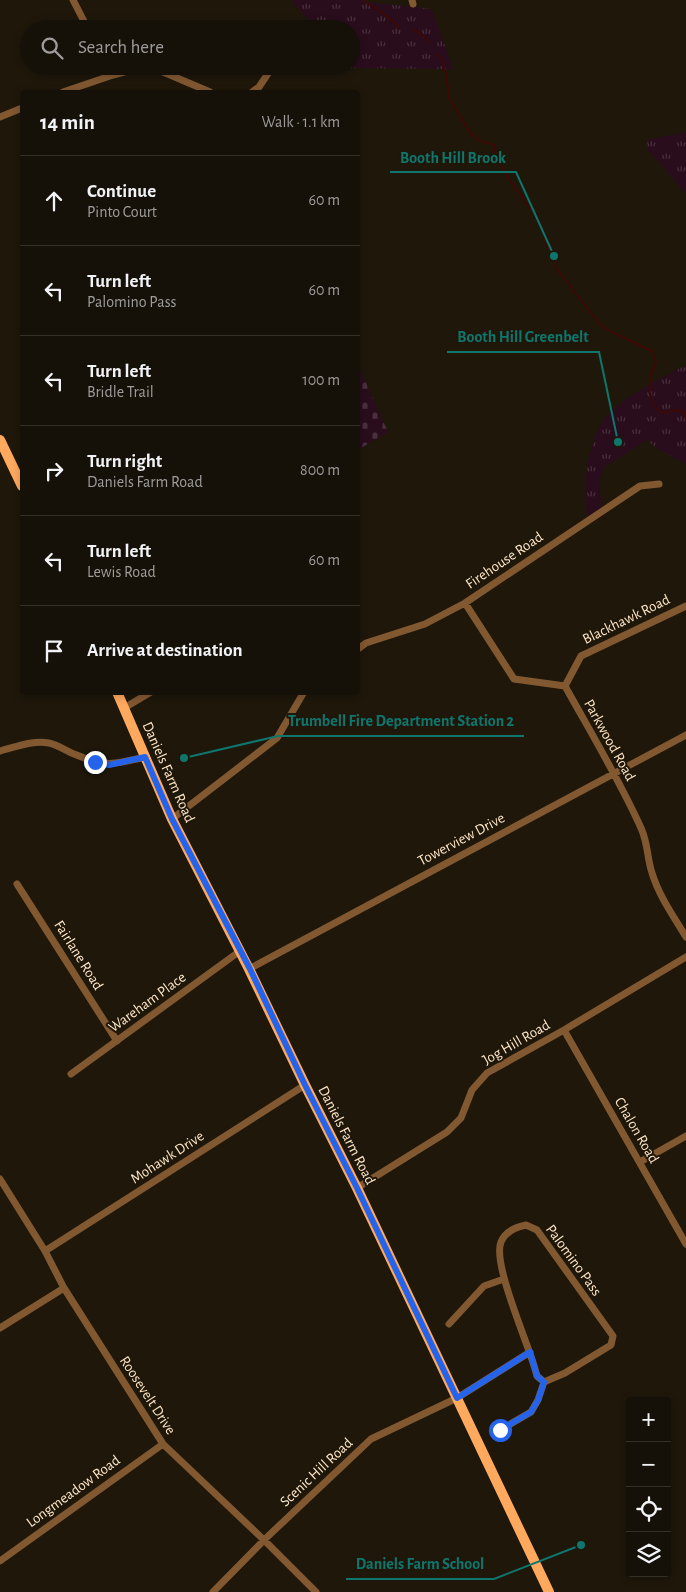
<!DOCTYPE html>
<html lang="en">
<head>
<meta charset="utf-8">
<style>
  :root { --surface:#161108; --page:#1f1a12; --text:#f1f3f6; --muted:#9e9d9c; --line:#353129 }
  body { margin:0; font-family:"Alegreya Sans",sans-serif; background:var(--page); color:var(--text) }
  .controls { position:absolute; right:15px; bottom:15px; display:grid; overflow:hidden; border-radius:5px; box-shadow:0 2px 8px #0003 }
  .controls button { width:45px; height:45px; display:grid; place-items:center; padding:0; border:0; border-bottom:1px solid var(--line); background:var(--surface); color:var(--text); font:25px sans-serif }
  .stop { position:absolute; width:15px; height:15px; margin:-11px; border:4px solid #2563eb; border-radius:50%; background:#fff }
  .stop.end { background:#2563eb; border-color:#fff; box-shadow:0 1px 5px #0008 }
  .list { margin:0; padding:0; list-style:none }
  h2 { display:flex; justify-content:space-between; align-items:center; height:65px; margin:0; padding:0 20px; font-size:21px }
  h2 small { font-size:16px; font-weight:400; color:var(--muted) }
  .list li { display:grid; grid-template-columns:32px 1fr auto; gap:15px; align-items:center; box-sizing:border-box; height:90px; padding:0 20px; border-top:1px solid var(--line) }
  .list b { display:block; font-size:19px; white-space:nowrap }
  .list p { margin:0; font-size:16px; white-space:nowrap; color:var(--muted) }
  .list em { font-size:16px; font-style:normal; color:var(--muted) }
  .icon { flex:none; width:28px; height:28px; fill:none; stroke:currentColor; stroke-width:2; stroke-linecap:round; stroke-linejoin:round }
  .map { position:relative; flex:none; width:686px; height:1592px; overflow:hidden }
  .search { position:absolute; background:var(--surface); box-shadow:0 2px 8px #0003; left:20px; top:20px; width:340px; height:55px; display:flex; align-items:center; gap:12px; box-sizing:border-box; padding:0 18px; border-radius:28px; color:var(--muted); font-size:19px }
  .panel { position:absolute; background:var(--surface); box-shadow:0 2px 8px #0003; left:20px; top:90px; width:340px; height:605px; border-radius:5px }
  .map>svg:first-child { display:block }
  .cemetery { fill:url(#cemetery-stones) }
  .park { fill:url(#park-tufts) }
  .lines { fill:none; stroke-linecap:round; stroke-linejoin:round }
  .stream { stroke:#3d0905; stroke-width:2 }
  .street { stroke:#825831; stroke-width:7 }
  .secondary { stroke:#ffa95e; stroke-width:10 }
  .route { stroke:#2563eb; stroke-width:6 }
  .labels { text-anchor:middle; stroke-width:4; stroke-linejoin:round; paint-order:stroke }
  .street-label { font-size:15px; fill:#ffe6c7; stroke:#1e170a }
  .leader { fill:none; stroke:#0f766e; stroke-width:2 }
  .callout-dot { fill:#0f766e; stroke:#1e170a; stroke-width:2 }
  .callout-label { font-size:16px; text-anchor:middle; font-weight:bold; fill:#0f766e; stroke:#1e170a; stroke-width:4; stroke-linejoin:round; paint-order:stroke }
</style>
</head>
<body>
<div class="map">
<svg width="686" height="1592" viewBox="0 0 686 1592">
  <defs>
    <pattern id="cemetery-stones" width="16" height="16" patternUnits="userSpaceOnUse" patternTransform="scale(1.25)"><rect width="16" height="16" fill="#290d1d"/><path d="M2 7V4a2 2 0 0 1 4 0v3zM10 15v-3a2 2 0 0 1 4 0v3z" fill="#49303c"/></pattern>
    <pattern id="park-tufts" width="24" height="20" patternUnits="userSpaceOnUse" patternTransform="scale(1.25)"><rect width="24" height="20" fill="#290d1d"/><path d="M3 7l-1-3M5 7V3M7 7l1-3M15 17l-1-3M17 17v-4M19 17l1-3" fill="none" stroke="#49303c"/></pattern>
  </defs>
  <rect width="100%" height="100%" fill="#1e170a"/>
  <path class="cemetery" d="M 358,365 L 388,432 L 358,450 Z"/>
  <path class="park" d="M 291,0 L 365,0 L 367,2 L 432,9 L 453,69 L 351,68 L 350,66 L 351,66 L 351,29 L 317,29 Z
    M 686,132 L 686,193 L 648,150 L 647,140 Z
    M 686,365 L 686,464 L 656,448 L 647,440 L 603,468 L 599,483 L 603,516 L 588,524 C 587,512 584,498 585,486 C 586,466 593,432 606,417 C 625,395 660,379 686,365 Z"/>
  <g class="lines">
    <path class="stream" d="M 362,0 C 375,8 389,16 399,28
      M 412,29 L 421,34 L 428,42
      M 437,54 L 441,60 L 446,74 L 449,98 L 469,131 L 480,141 L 494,145 C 496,165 518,191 529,208 L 534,211 L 543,231 L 547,246 L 554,256 L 556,268 L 598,322 L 608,330 L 652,351 L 656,361 C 655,367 652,371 651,376 C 648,389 650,405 661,413 L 676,410 L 684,412 L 686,420"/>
    <path class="street" d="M 73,0 L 88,29
      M 412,0 L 413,4
      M 108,66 L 113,75
      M 149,66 L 210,92
      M 63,92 L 113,75 L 146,66
      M 252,92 L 259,87 L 273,66
      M 0,117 L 22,108
      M 465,603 L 514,679 L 565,686
      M 358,649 L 366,643 L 425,624 L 465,603 L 640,486 L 659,484
      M 565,686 C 591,733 619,779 641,828 C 648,843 647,858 652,873 C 659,896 674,917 686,937
      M 565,686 L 581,656 L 686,606
      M 124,708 L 151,692
      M 0,751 C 16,747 32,740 49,743 C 58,745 66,751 74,754 C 105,767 113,765 145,757
      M 172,819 L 277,738 L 304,692
      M 17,884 L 117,1041
      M 249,969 L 686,735
      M 564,1030 L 686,1244
      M 71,1074 L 240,951
      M 640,1162 L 686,1136
      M 0,1179 L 45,1251 L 64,1288 L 163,1444 L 264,1540 L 316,1592
      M 357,1188 L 447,1132 L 461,1118 L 472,1090 L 487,1073 L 564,1030 L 686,957
      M 526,1225 L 537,1230 L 613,1336 L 611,1345 L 565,1373 L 544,1382 L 537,1376 L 535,1369 C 528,1343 492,1263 501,1242 C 505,1232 516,1227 526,1225 Z
      M 45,1251 L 305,1085
      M 449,1324 L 484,1286 L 504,1279
      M 0,1328 L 64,1288
      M 500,1430 L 531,1412 L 538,1400 L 544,1382
      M 0,1561 L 163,1444
      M 213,1592 L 264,1540 L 371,1439 L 457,1398 L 530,1352"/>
    <path class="secondary" d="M 0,440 L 22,486
      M 117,692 L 172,819 L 249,969 L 305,1085 L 357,1188 L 549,1592"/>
  </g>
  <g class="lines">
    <path class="route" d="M 95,762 L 109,765 L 145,757 L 172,819 L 250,969 L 305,1085 L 357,1188 L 457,1398 L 530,1352 L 537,1376 L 544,1382 L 538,1400 L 531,1412 L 500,1430"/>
  </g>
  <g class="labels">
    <g class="street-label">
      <text transform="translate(504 560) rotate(-34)" y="5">Firehouse Road</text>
      <text transform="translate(626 619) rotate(-26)" y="5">Blackhawk Road</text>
      <text transform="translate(610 740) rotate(61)" y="5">Parkwood Road</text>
      <text transform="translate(169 772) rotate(66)" y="5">Daniels Farm Road</text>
      <text transform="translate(461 839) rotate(-28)" y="5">Towerview Drive</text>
      <text transform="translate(79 955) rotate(58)" y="5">Fairlane Road</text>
      <text transform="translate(147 1002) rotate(-36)" y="5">Wareham Place</text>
      <text transform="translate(516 1042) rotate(-30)" y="5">Jog Hill Road</text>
      <text transform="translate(637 1130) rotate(60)" y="5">Chalon Road</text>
      <text transform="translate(347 1135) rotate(63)" y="5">Daniels Farm Road</text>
      <text transform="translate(167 1157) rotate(-33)" y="5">Mohawk Drive</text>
      <text transform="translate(574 1260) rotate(54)" y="5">Palomino Pass</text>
      <text transform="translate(148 1395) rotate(57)" y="5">Roosevelt Drive</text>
      <text transform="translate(316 1472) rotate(-43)" y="5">Scenic Hill Road</text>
      <text transform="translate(73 1491) rotate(-36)" y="5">Longmeadow Road</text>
    </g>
  </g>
  <path class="leader" d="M554 256L516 172H390M618 442L599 352H447M184 758L278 736H524M581 1545L494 1579H346"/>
  <g class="callout-dot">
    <circle cx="554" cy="256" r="5"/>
    <circle cx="618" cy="442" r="5"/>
    <circle cx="184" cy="758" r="5"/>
    <circle cx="581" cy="1545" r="5"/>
  </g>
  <g class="callout-label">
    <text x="453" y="163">Booth Hill Brook</text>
    <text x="523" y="342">Booth Hill Greenbelt</text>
    <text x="401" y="726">Trumbell Fire Department Station 2</text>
    <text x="420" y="1569">Daniels Farm School</text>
  </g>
</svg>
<div class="controls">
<button>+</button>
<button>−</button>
<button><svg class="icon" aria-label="locate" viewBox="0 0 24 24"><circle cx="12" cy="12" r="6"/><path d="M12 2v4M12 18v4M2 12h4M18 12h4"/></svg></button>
<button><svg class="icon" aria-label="layers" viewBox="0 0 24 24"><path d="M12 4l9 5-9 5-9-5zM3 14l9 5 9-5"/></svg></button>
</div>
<div class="stop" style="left:500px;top:1430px"></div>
<div class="stop end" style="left:95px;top:762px"></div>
<div class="search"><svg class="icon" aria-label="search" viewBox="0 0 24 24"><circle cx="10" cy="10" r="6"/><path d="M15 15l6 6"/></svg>Search here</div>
<section class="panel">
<h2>14 min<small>Walk · 1.1 km</small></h2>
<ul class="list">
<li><svg class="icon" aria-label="ahead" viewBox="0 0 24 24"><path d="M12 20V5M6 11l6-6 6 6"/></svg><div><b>Continue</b><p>Pinto Court</p></div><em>60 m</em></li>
<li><svg class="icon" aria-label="left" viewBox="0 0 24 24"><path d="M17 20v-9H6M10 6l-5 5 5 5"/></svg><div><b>Turn left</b><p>Palomino Pass</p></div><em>60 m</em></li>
<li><svg class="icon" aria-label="left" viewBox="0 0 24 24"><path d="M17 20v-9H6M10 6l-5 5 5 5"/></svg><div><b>Turn left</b><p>Bridle Trail</p></div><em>100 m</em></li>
<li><svg class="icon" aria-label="right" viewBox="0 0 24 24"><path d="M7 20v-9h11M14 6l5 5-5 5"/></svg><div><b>Turn right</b><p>Daniels Farm Road</p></div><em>800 m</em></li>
<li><svg class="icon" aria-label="left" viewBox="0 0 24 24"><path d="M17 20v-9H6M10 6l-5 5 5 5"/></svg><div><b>Turn left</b><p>Lewis Road</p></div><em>60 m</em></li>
<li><svg class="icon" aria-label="arrive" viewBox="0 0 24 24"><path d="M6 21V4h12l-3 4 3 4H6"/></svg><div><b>Arrive at destination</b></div></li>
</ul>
</section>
</div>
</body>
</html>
